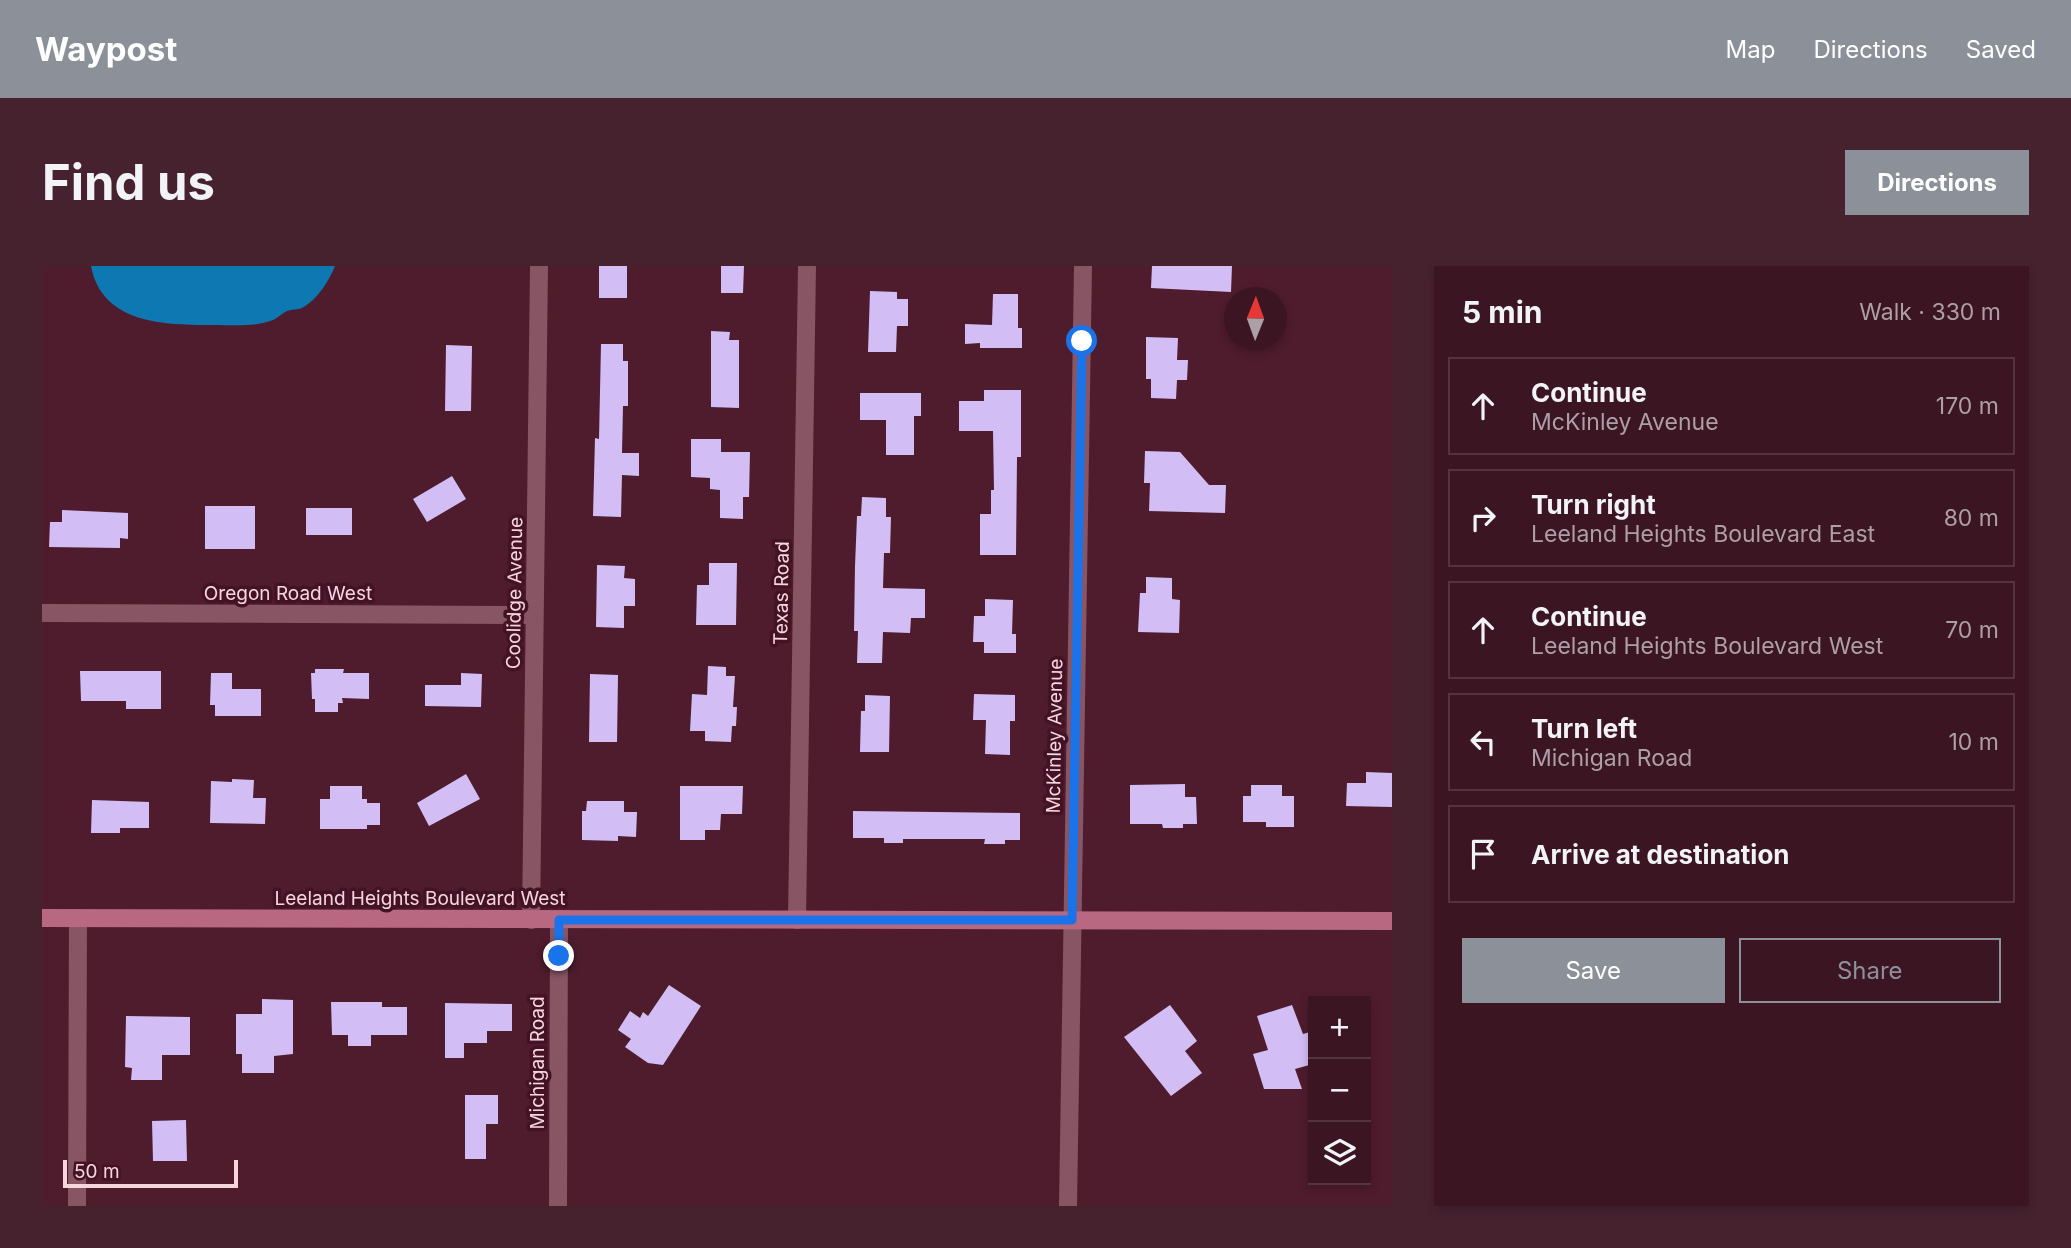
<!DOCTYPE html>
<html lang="en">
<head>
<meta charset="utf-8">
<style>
  :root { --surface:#3b1522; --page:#46222f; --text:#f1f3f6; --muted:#ac9fa5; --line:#543440; --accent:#8c9099 }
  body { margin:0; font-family:Inter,sans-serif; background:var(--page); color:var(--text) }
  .controls { position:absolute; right:21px; bottom:21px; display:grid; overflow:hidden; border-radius:0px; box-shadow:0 4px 10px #0003 }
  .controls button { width:63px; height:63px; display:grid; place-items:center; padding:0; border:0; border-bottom:2px solid var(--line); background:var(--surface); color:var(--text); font:35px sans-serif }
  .compass { position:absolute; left:1182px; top:21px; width:63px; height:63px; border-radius:50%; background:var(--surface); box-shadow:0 4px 10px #0003; rotate:1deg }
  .scale { position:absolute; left:21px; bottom:18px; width:175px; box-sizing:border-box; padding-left:7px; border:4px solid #f6d5dd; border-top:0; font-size:19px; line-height:24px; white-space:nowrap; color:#f6d5dd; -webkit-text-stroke:5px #431224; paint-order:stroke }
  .stop { position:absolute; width:21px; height:21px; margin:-16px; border:5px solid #1a73e8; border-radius:50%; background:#fff }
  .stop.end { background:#1a73e8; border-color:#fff; box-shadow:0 2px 7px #0008 }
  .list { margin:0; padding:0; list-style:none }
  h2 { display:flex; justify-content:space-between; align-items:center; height:91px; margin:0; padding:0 28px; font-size:30px }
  h2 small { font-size:23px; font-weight:400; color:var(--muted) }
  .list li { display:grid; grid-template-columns:46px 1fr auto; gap:21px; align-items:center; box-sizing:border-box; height:98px; margin:0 14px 14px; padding:0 14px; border:2px solid var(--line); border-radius:0px }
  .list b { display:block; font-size:26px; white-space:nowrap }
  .list p { margin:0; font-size:23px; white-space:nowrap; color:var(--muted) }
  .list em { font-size:23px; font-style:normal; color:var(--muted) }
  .actions { display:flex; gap:14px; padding:21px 28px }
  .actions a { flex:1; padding:16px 0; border:2px solid var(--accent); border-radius:0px; text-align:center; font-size:24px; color:var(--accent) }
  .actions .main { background:var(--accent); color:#fff }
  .icon { flex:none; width:38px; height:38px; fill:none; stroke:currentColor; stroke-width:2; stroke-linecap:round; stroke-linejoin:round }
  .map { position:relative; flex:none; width:1350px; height:940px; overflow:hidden; border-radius:0px }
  header { display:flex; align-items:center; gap:42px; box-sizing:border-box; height:98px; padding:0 35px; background:var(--accent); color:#fff }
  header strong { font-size:33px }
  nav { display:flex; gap:38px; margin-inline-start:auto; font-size:24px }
  .intro { display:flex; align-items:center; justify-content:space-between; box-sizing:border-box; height:168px; padding:0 42px }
  h1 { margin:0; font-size:49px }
  .button { padding:18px 32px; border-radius:0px; background:var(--accent); color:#fff; font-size:24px; font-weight:700 }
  main { display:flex; gap:42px; padding:0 42px }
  aside { flex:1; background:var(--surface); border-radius:0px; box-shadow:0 4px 10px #0003 }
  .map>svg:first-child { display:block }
  .water { fill:#0e78b2 }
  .building { fill:#d2bef5 }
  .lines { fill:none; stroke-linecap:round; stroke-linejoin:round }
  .minor { stroke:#885564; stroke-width:18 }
  .secondary { stroke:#b86880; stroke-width:18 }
  .route { stroke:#1a73e8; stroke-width:9 }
  .labels { text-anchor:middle; stroke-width:7; stroke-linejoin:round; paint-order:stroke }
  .street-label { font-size:19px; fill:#f6d5dd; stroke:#431224 }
</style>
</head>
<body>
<header>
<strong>Waypost</strong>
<nav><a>Map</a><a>Directions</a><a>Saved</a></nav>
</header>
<div class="intro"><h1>Find us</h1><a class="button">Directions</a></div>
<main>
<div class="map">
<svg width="1350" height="940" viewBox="0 0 1350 940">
  <rect width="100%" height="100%" fill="#4f1c2d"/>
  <path class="water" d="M 49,0 L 293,0 C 287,15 275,34 260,42 C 256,44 250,43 245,45 C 240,47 236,52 231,54 C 214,61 191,59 172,59 C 125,59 60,59 49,0 Z"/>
  <path class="building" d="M 557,0 L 585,0 L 585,32 L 557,32 Z
    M 679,0 L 702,0 L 701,27 L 679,27 Z
    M 1110,0 L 1190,0 L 1189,26 L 1109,22 Z
    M 828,25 L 855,26 L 855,33 L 866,33 L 866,60 L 855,60 L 854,86 L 826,86 Z
    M 951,28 L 976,28 L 976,62 L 980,62 L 980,82 L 938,82 L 938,77 L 923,78 L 923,58 L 950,59 Z
    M 669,65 L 688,66 L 687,74 L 697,74 L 697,142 L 669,141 Z
    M 1104,71 L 1136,72 L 1135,94 L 1146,94 L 1145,114 L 1135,114 L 1134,133 L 1109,132 L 1109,113 L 1104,113 Z
    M 559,78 L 581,78 L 581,95 L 586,95 L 586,140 L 581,140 L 580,187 L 597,187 L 597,210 L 580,209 L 579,251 L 551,250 L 553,172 L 557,173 Z
    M 404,79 L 430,80 L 429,145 L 403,145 Z
    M 942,124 L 979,124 L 979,191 L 975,191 L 974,289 L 938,289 L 938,248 L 949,248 L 949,224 L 952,224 L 951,165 L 917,165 L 917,135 L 942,135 Z
    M 818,127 L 879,127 L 879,150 L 872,150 L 872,189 L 844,189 L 844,154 L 818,154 Z
    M 649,173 L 679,173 L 679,186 L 708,186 L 707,231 L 701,231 L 701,253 L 678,252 L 678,224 L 668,223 L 668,212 L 649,211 Z
    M 1103,185 L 1138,186 L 1167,219 L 1184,219 L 1183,247 L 1107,245 L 1108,217 L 1102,217 Z
    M 410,210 L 424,233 L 385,256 L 371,233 Z
    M 820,231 L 844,232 L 844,251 L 849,251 L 848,287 L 842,287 L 841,322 L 883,323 L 883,352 L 869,352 L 868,367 L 841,366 L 840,397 L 815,397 L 816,365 L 812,365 L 813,300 L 815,250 L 819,250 Z
    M 163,240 L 213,240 L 213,283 L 163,283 Z
    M 264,242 L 310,242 L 310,269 L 264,269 Z
    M 20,244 L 86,247 L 86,273 L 78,272 L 78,282 L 7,281 L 8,256 L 20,256 Z
    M 667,297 L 695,297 L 694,359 L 654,359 L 655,319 L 667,319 Z
    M 555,299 L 583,300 L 582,312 L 593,313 L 593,340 L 582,340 L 582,362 L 554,361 Z
    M 1104,311 L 1130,312 L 1130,333 L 1138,334 L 1137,367 L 1096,366 L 1098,327 L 1104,327 Z
    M 943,333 L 971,334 L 970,368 L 974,368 L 974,387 L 942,387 L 942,376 L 931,376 L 932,350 L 943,350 Z
    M 666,400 L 684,401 L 684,410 L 693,410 L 691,441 L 695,441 L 694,460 L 690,460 L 689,476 L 663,475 L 663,465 L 648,465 L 650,428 L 665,429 Z
    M 273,403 L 302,403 L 301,407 L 327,407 L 327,433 L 300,432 L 301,437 L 296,437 L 296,446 L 273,446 L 273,433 L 270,433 L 269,407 L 273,407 Z
    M 38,405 L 119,405 L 119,443 L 84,443 L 84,435 L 39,435 Z
    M 169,407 L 190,407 L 190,423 L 219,423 L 219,450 L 173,450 L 173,439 L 168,439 Z
    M 419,407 L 440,408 L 439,441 L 383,440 L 383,419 L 419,419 Z
    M 548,408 L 576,409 L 575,476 L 547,476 Z
    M 932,428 L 973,429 L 973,455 L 968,455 L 968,489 L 943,488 L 944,454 L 931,454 Z
    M 823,429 L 848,430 L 847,486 L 818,486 L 819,445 L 823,445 Z
    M 1324,506 L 1350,507 L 1350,541 L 1304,540 L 1305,517 L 1324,517 Z
    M 424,508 L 438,533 L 387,560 L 375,537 Z
    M 190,513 L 212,514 L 211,532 L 224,532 L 223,558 L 168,557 L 169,515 L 190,516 Z
    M 1143,518 L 1143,531 L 1154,531 L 1155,558 L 1141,558 L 1141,562 L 1121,562 L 1120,558 L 1088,558 L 1088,519 Z
    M 1209,519 L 1240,519 L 1240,530 L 1252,530 L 1252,561 L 1224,561 L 1224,556 L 1201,556 L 1201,530 L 1209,530 Z
    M 288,520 L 320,520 L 320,533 L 325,533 L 325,537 L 338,537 L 338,559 L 325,559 L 325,563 L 278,563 L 278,533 L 288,533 Z
    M 638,520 L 701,520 L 700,548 L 679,548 L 678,564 L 663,564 L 663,574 L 638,574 Z
    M 50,534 L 107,536 L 107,562 L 78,562 L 78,567 L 49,567 Z
    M 545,535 L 582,535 L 582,546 L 595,546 L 594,571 L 576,570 L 576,575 L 540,574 L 540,545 L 544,545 Z
    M 811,545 L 978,547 L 978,574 L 963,574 L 963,578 L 942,578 L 943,573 L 861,573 L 861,577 L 842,577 L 842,572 L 811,572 Z
    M 627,719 L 659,740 L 621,799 L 606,797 L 583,781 L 589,773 L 576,764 L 588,745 L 598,752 L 601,746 L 606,750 Z
    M 220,733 L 251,734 L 251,788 L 232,790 L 232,807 L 200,807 L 200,788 L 194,788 L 194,748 L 220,748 Z
    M 289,736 L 340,736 L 340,741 L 365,741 L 365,769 L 329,769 L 329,780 L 306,780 L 306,769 L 290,769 Z
    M 403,737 L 470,738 L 470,765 L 445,765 L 445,777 L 422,777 L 422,792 L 403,792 Z
    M 1128,739 L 1155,775 L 1143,785 L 1160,807 L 1129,830 L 1082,771 Z
    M 1250,739 L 1261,768 L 1268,766 L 1271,778 L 1271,798 L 1253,803 L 1260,823 L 1222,823 L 1211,788 L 1226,784 L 1215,750 Z
    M 84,750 L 148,751 L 148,789 L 120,789 L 120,814 L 89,814 L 90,802 L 83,801 Z
    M 423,829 L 456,829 L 456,858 L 444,858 L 444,893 L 423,893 Z
    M 144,854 L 145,895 L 111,895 L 110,855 Z"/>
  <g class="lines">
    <path class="minor" d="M 0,347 L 492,349
      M 489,654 L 497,0
      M 755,654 L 765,0
      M 35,940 L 36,652
      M 516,940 L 517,654
      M 1026,940 L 1041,0"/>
    <path class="secondary" d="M 0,652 L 1350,655"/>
  </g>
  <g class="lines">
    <path class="route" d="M 517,690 L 517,654 L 1030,654 L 1040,75"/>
  </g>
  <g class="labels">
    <g class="street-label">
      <text x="246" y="334">Oregon Road West</text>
      <text transform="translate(472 327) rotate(-89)" y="7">Coolidge Avenue</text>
      <text transform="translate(739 327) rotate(-89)" y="7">Texas Road</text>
      <text transform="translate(1012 470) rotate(-89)" y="7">McKinley Avenue</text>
      <text x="378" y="639">Leeland Heights Boulevard West</text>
      <text transform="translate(495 797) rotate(-90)" y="7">Michigan Road</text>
    </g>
  </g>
</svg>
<div class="controls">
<button>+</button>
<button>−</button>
<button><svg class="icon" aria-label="layers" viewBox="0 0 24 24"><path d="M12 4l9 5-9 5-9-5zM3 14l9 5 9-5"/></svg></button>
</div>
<svg class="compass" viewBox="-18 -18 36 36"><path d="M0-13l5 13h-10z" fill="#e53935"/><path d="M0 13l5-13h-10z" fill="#ac9fa5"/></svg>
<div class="scale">50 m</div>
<div class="stop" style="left:1040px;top:75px"></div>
<div class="stop end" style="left:517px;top:690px"></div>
</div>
<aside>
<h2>5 min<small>Walk · 330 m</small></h2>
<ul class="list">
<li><svg class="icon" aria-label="ahead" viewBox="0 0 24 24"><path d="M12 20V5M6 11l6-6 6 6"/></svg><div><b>Continue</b><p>McKinley Avenue</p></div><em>170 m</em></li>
<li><svg class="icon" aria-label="right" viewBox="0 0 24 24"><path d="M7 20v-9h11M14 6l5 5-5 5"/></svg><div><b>Turn right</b><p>Leeland Heights Boulevard East</p></div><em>80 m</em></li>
<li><svg class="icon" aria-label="ahead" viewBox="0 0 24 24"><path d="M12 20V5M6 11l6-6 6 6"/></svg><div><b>Continue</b><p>Leeland Heights Boulevard West</p></div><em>70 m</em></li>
<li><svg class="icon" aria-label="left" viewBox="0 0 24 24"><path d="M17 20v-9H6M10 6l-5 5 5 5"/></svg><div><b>Turn left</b><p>Michigan Road</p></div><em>10 m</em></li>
<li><svg class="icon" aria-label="arrive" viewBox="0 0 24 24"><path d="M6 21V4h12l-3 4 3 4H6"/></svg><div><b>Arrive at destination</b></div></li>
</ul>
<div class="actions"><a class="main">Save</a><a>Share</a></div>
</aside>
</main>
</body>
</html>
